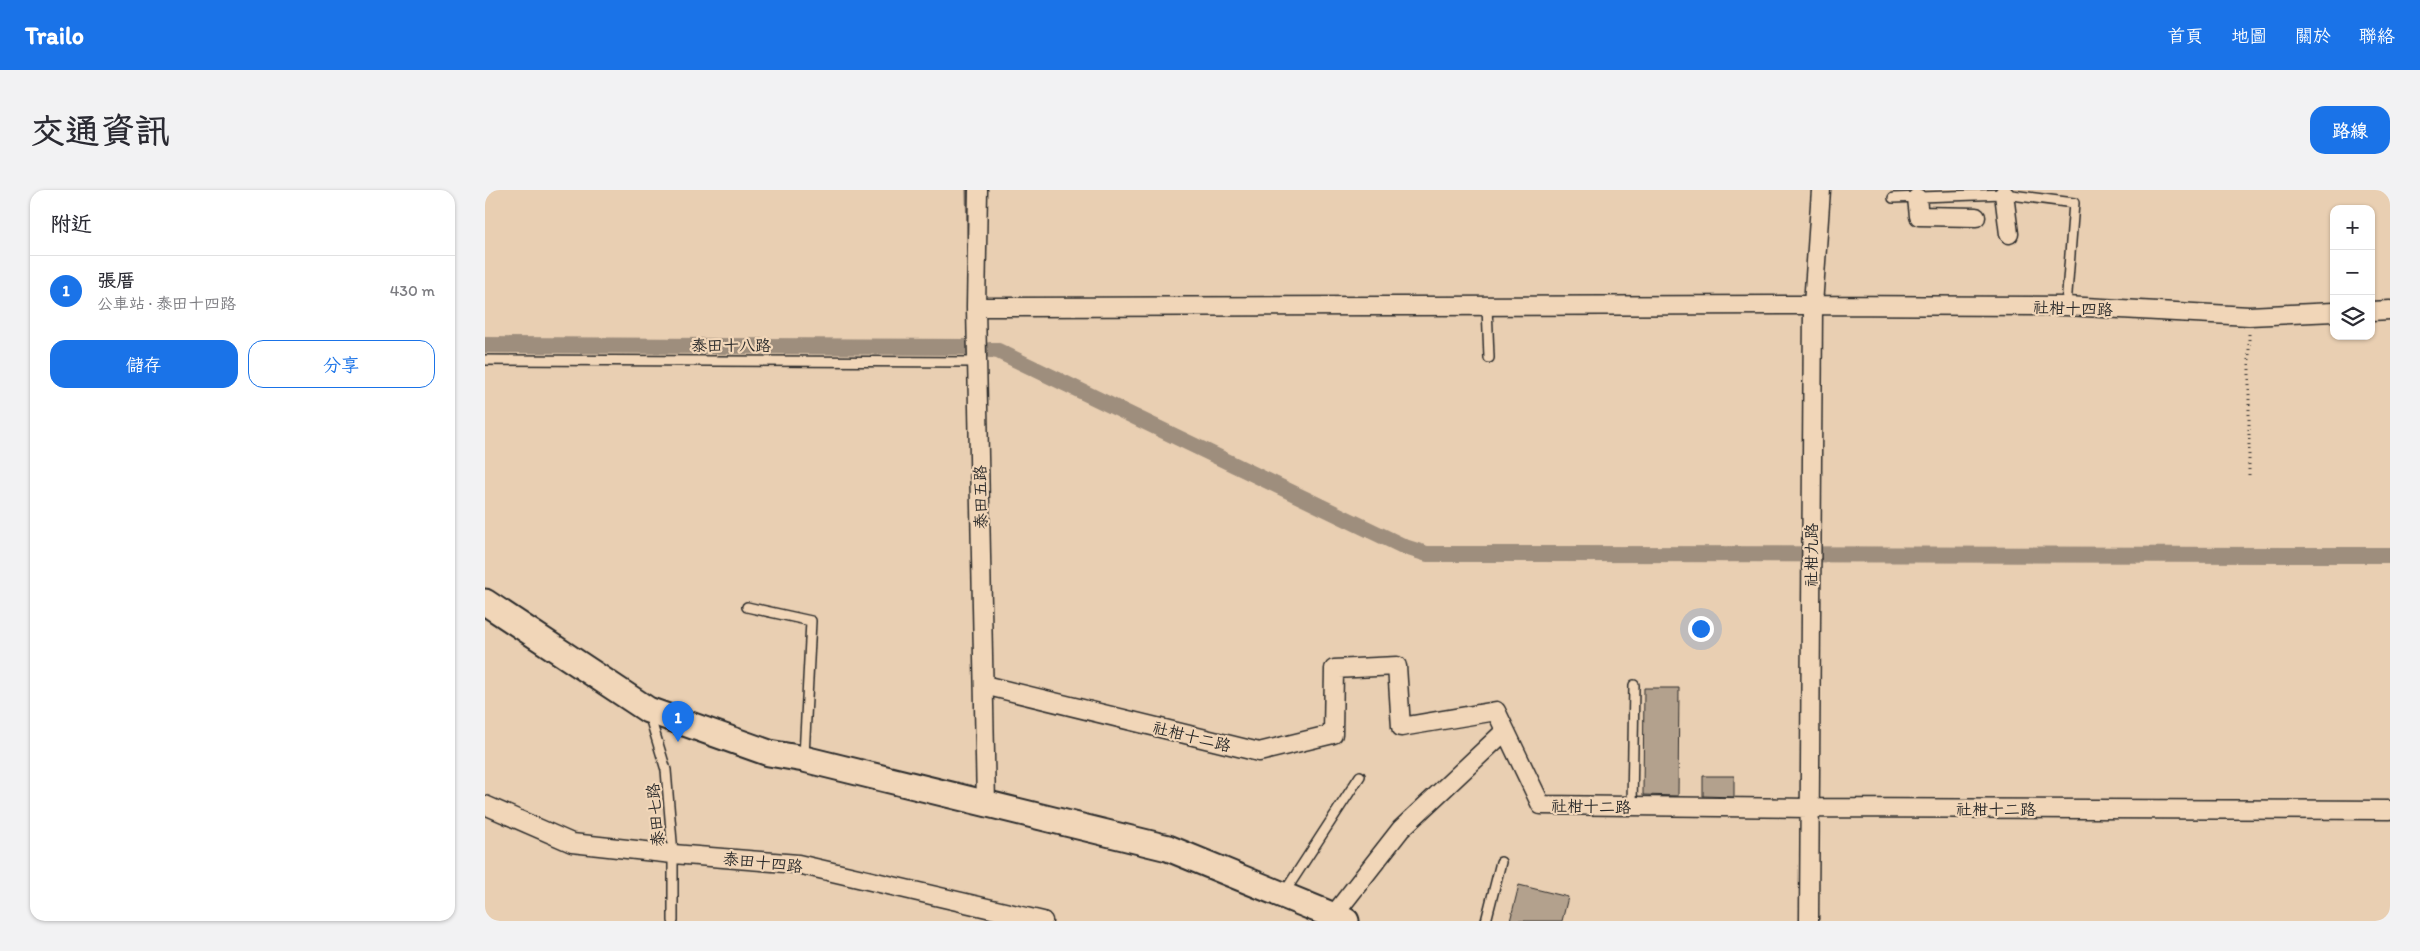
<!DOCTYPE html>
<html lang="zh-TW">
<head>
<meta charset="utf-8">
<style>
  :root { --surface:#fff; --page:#f2f2f3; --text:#2b2b33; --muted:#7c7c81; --line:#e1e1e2; --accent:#1a73e8 }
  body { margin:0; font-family:Itim,"LXGW WenKai TC",sans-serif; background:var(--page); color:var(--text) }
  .controls { position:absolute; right:15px; top:15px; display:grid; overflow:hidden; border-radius:10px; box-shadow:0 1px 4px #0004 }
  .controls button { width:45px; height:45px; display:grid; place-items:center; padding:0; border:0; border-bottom:1px solid var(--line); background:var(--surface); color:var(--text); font:25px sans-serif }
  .you { position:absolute; left:1215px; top:438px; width:18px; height:18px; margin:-12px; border:4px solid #fff; border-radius:50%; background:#1a73e8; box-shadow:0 0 0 8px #1a73e833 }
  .badge { display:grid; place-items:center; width:32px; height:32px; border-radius:50%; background:var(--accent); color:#fff; font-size:16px; font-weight:700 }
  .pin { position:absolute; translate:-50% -41px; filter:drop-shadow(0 1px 2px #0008) }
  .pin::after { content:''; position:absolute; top:26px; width:18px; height:15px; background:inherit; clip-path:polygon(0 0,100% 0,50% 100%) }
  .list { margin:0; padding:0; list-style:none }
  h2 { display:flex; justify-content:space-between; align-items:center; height:65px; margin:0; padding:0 20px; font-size:21px }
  h2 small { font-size:16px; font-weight:400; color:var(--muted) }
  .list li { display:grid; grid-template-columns:32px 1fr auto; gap:15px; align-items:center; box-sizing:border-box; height:70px; padding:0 20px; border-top:1px solid var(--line) }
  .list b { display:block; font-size:19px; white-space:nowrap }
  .list p { margin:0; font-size:16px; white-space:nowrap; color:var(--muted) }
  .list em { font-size:16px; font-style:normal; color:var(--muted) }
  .actions { display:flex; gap:10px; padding:15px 20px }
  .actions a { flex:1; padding:11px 0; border:1px solid var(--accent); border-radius:15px; text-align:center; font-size:18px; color:var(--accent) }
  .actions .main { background:var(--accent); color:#fff }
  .icon { flex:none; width:28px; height:28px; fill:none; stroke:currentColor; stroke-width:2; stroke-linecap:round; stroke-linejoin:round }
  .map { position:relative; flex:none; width:1905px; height:731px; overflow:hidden; border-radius:15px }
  header { display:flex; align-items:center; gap:30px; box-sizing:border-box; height:70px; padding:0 25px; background:var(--accent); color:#fff }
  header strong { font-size:24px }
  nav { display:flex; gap:28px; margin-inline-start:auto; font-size:18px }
  .intro { display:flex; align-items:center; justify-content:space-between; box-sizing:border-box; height:120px; padding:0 30px }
  h1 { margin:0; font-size:35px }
  .button { padding:12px 22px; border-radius:15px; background:var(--accent); color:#fff; font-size:18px; font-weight:700 }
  main { display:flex; gap:30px; padding:0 30px }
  aside { flex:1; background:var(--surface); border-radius:15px; box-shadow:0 1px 4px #0004 }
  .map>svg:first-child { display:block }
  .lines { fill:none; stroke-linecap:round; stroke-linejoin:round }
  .stream { stroke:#70665c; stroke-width:5 }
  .canal { stroke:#9e8e7d; stroke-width:16 }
  .building { fill:#b3a18d; stroke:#2b2b2b }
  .lane-casing { stroke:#2b2b2b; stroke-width:12 }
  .street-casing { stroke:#2b2b2b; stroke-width:21 }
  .secondary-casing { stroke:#2b2b2b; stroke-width:29 }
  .path { stroke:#2b2b2b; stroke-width:3; stroke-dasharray:1 4; stroke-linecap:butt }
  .lane { stroke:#f1d6b8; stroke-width:9 }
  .street { stroke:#f1d6b8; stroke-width:18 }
  .secondary { stroke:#f1d6b8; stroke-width:25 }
  .labels { text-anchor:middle; stroke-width:4.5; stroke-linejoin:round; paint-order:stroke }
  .street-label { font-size:16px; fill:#2b2b2b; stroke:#f1d6b8 }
</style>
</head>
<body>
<header>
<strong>Trailo</strong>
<nav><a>首頁</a><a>地圖</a><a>關於</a><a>聯絡</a></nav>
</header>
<div class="intro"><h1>交通資訊</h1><a class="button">路線</a></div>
<main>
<aside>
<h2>附近<small></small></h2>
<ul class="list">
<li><span class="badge">1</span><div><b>張厝</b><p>公車站 · 泰田十四路</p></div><em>430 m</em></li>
</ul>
<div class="actions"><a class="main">儲存</a><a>分享</a></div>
</aside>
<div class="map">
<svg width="1905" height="731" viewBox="0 0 1905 731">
  <rect width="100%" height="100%" fill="#e9cfb2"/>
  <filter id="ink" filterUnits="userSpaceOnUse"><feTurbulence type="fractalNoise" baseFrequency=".02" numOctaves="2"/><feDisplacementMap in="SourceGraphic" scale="10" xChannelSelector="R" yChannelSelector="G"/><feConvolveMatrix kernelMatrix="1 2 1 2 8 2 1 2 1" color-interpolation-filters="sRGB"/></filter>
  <g filter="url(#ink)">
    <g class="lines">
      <path class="stream" d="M 483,0 L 484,47"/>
      <path class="canal" d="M 0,155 L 485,157
        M 505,160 L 513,161 L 920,357 L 942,364 L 1905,365"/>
    </g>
    <path class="building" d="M 1159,498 L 1194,498 L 1193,606 L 1158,605 Z
      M 1218,586 L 1249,586 L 1249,607 L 1218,606 Z
      M 1034,695 L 1083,707 L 1077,731 L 1025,731 Z"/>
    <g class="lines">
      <g class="lane-casing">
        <path id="lane" d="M 1408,8 L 1519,4 L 1589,13 L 1581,116
          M 1002,116 L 1004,168
          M 0,170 L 492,172
          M 262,417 L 326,431 L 319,566
          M 164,524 L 181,580 L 188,664 L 188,731
          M 1147,616 L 1149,495
          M 799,703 L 875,586
          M 1001,731 L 1016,672"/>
      </g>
      <g class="street-casing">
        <path id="street" d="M 493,0 L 491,117 L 501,615
          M 1519,4 L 1524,44
          M 1432,8 L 1434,26 L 1491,27
          M 491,117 L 1328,115 L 1581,116 L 1764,126 L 1849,122
          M 1886,121 L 1905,120
          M 499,495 L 774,562 L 848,544 L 849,479 L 912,476 L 916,537 L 1011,521 L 1056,615 L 1324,618 L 1905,620
          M 0,615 L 87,653 L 188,664 L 313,674 L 558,731
          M 848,726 L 916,639 L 1020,541
          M 1324,731 L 1328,115 L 1336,0"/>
      </g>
      <g class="secondary-casing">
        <path id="secondary" d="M 0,412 L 163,520 L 284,563 L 319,569 L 683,658 L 861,731"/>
      </g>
      <path class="path" d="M 1764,285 L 1764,141"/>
      <use href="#lane" class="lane"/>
      <use href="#street" class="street"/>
      <use href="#secondary" class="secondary"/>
    </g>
  </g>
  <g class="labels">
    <g class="street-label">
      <text transform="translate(1588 118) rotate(2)" y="6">社柑十四路</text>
      <text x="246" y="161">泰田十八路</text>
      <text transform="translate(495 307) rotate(-91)" y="6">泰田五路</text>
      <text transform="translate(1326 365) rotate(-90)" y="6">社柑九路</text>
      <text transform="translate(707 546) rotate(14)" y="6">社柑十二路</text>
      <text transform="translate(1106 616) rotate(1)" y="6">社柑十二路</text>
      <text x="1511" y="625">社柑十二路</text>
      <text transform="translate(170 625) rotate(-95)" y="6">泰田七路</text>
      <text transform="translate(278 672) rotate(6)" y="6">泰田十四路</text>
    </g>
  </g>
</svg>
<div class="controls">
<button>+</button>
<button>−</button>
<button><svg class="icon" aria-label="layers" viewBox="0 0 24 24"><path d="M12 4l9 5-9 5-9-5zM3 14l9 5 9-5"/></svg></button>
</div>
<div class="you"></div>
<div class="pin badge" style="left:193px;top:552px">1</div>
</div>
</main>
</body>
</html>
